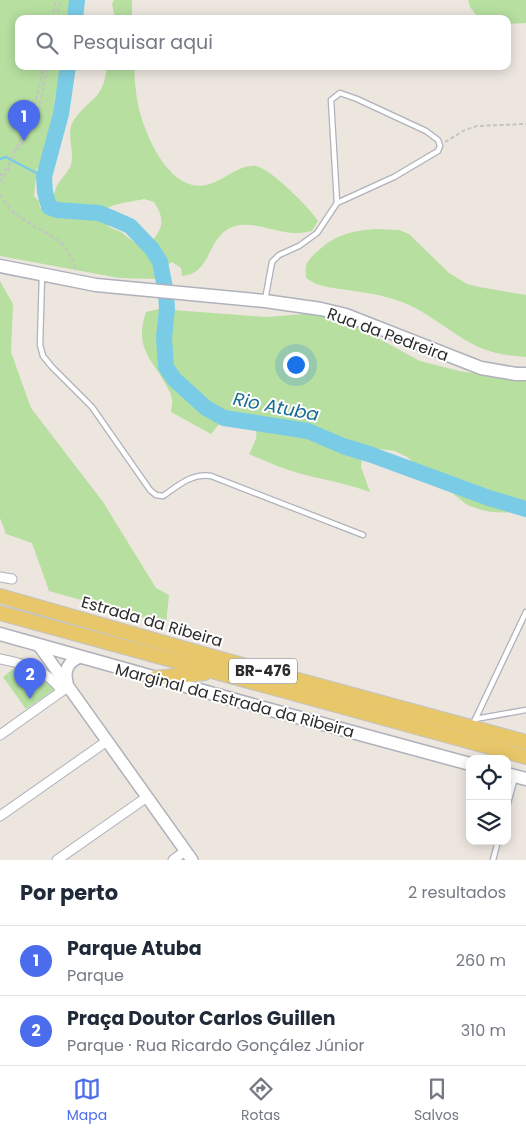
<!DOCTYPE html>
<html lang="pt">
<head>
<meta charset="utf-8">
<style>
  :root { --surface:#fff; --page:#f2f2f3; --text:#1f2937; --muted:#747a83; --line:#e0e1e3; --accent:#4b6ded }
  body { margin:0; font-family:Poppins,sans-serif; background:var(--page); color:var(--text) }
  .controls { position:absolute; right:15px; bottom:15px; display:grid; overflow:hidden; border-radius:10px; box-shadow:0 2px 12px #0003 }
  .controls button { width:45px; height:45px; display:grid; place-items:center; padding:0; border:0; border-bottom:1px solid var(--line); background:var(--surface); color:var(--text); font:25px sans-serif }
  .you { position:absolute; left:295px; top:364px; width:18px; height:18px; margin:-12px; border:4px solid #fff; border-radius:50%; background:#1a73e8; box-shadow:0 0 0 8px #1a73e833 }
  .badge { display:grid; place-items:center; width:32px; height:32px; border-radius:50%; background:var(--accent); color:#fff; font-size:16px; font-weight:700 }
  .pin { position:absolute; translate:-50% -41px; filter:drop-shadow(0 1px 2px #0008) }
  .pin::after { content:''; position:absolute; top:26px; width:18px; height:15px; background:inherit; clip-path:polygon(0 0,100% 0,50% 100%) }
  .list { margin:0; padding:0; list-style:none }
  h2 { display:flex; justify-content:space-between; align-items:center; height:65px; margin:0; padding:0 20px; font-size:21px }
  h2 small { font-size:16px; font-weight:400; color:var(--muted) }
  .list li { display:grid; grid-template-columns:32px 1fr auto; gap:15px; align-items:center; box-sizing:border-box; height:70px; padding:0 20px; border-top:1px solid var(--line) }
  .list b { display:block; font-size:19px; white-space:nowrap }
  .list p { margin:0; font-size:16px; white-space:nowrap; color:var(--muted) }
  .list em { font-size:16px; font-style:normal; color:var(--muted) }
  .icon { flex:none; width:28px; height:28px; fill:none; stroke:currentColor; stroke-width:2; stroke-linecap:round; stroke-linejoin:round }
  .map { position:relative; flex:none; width:526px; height:860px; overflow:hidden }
  .search { position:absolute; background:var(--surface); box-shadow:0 2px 12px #0003; left:15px; right:15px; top:15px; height:55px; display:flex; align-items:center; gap:12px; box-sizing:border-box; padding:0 18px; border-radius:10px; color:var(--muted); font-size:19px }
  .sheet { height:205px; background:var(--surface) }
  nav { display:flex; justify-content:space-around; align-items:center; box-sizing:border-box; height:70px; border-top:1px solid var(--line); background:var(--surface); font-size:14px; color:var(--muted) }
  nav a { display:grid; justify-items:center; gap:2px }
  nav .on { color:var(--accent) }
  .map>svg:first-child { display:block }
  .green { fill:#b6dfa0; fill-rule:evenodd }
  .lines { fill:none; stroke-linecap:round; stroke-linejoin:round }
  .stream { stroke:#7acce6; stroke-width:2.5 }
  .river { stroke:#7acce6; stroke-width:16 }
  .service-casing { stroke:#afb1bb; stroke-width:7 }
  .minor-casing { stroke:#afb1bb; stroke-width:11 }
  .tertiary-casing { stroke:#afb1bb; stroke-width:14 }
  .secondary-casing { stroke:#afb1bb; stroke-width:15 }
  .primary-casing { stroke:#c4c4c4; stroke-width:16 }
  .path { stroke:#c4c4c4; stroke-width:2; stroke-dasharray:4 2.5; stroke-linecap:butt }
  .service { stroke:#fff; stroke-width:4.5 }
  .minor { stroke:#fff; stroke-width:9 }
  .tertiary { stroke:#fff; stroke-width:11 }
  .secondary { stroke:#fff; stroke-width:12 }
  .primary { stroke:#e7c769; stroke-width:14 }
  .labels { text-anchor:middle; stroke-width:4; stroke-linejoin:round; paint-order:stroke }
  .shield { fill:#fff; stroke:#6b6b6b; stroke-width:1 }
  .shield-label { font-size:15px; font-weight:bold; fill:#2c2c2c }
  .street-label { font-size:16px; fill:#2c2c2c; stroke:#fff }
  .water-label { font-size:18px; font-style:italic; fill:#176c94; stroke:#fff }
</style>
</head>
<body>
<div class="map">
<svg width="526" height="860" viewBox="0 0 526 860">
  <rect width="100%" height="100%" fill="#ece6df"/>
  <path class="green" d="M 0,0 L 70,0 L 67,19 L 19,19 L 19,66 L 61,66 L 61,73 L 64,76 L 63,85 L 59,86 C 54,95 53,102 56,111 L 52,116 L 57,119 L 55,128 L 50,129 L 46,160 L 41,168 L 37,168 L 34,196 L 39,201 L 40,208 L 43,209 L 43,204 C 45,203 50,200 52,198 C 55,194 55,188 58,184 C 62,177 68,173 71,165 C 75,150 65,132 74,120 C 91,96 103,101 107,66 L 134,66 C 135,83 136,100 141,116 C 149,143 173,196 210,184 C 224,180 240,164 256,166 C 271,169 310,208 318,221 L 312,231 C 302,233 294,234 285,232 C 268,229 249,221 232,227 C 210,236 211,264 193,273 C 190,275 185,275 182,276 L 181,268 L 172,262 L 159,270 L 160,276 L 158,279 L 119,278 L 0,256 ZM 144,199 L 154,202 C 169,225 159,231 145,251 L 121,232 L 109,227 L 105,221 L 99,217 C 107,202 128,203 144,199 Z
    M 114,0 L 132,0 L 132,19 L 115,19 L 112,4 Z
    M 468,0 L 526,0 L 526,23 L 507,24 L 507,19 L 479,19 L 470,7 Z
    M 376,229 L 399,230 L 409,234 L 449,273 L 467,284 L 479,287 L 526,295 L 526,357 C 511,356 495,354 481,348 C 453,336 431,313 402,302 C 379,293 352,291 327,287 L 316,284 L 306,278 C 306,275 305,269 306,266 C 307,261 314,254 318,251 C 336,234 352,231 376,229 Z
    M 0,281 L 13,304 L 11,352 L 31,408 L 103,502 L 156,588 L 169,595 L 166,624 L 49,591 L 32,543 L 6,534 L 0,518 Z
    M 159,309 L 266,317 L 319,313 L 339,317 L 420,361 L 459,371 L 526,381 L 526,510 C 505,514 486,514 466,504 L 407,457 L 395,451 L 372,448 L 362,455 L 361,467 L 370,492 C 353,486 336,482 318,478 C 294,473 271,464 249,454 C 259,434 259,435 249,415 C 231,408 222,421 211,434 L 171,412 C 171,408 173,403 172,400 C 172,395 168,389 166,385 C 151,357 134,348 146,312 Z
    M 13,669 L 34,673 L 55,689 L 26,709 L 3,677 Z"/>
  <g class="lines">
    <path class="stream" d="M 0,159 L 6,157 L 44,177"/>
    <path class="river" d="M 75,19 L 77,0
      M 68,66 L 61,114 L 44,177 L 45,192 L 49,207 L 57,210 L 99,213 L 114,219 L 130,226 L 152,249 L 160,262 L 166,293 L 167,309 L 164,338 L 166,367 L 174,379 L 206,408 L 224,418 L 308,431 L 343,446 L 372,455 L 489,498 L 526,509"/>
    <g class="service-casing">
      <path id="service" d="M 42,275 L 40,345 L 43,356 L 52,367 L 92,407 L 150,490 L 156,495 L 163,496 C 179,485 192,473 211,476 L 363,535
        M 265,300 L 272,262 L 279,255 L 299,246 L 317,233 L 337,203 L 394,177 L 438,151 L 440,146 L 438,140 L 426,131 L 357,99 L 340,93 L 331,100 L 337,203
        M 475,719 L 526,710
        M 472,726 L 526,612
        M 507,807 L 515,777
        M 493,860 L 498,841"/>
    </g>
    <g class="minor-casing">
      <path id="minor" d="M 0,577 L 12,579
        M 0,659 C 25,664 46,669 62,691
        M 0,735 L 69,686
        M 0,816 L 107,741
        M 57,860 L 147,797
        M 173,860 L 185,851"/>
    </g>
    <g class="tertiary-casing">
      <path id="tertiary" d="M 40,647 L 192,860
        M 67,682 C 64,670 68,662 80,657"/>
    </g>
    <g class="secondary-casing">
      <path id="secondary" d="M 0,266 L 96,285 L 265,301 L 321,309 L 346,315 L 481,368 L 516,374 L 526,374
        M 0,634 L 260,707 L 470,764
        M 507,774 L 526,779"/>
    </g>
    <g class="primary-casing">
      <path id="primary" d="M 0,596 L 217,658 L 526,742
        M 0,613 L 526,757
        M 155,678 L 205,673"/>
    </g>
    <path class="path" d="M 52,19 L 56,0
      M 57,19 L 60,0
      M 445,142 L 465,130 L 477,126 L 526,124
      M 17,150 L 20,147 L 36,122 L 48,66
      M 0,176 L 9,165
      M 0,182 L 9,169 L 9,165 L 17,145 L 30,125 L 44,66
      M 0,195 C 15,222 39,225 61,243 C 69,249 73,261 76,271"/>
    <use href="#service" class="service"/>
    <use href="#minor" class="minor"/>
    <use href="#tertiary" class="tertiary"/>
    <use href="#secondary" class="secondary"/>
    <use href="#primary" class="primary"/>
  </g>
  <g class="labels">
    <rect class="shield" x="229" y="658.5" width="68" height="25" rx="4"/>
    <g class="shield-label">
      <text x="263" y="676">BR-476</text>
    </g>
    <g class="street-label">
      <text transform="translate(388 334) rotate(20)" y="6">Rua da Pedreira</text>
      <text transform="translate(152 621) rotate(16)" y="6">Estrada da Ribeira</text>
      <text transform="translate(235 700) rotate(15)" y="6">Marginal da Estrada da Ribeira</text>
    </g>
    <g class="water-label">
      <text transform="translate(276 407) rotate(11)" y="6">Rio Atuba</text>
    </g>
  </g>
</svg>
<div class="controls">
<button><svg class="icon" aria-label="locate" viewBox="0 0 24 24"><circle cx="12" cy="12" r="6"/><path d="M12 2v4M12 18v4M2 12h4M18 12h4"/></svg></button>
<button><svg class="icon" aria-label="layers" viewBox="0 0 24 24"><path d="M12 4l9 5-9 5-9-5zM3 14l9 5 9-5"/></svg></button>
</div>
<div class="you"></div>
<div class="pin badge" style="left:24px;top:141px">1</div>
<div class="pin badge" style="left:30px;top:699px">2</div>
<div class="search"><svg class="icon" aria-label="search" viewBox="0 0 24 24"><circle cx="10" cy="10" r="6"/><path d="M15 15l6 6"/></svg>Pesquisar aqui</div>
</div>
<section class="sheet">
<h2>Por perto<small>2 resultados</small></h2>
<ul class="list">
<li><span class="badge">1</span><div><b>Parque Atuba</b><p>Parque</p></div><em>260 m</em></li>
<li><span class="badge">2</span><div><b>Praça Doutor Carlos Guillen</b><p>Parque · Rua Ricardo Gonçález Júnior</p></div><em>310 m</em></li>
</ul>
</section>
<nav>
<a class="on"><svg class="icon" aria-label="map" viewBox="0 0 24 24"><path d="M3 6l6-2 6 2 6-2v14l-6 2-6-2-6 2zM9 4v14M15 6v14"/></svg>Mapa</a>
<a><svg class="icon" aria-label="directions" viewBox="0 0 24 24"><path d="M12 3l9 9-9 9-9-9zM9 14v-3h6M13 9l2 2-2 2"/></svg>Rotas</a>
<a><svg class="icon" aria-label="saved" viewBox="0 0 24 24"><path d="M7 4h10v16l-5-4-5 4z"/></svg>Salvos</a>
</nav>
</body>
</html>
